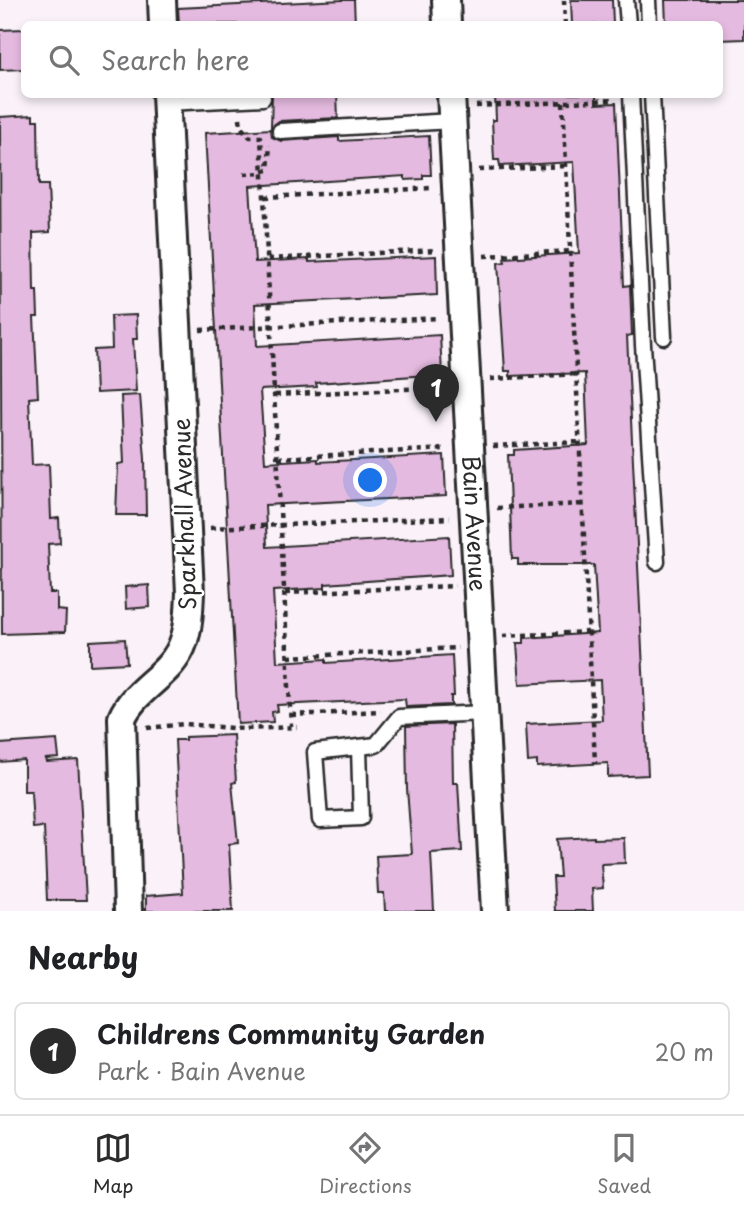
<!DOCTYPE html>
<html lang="en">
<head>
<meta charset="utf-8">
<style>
  :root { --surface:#fff; --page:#f2f2f2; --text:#202124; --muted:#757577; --line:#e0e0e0; --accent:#2b2b2b }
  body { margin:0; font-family:"Playpen Sans",sans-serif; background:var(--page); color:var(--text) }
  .you { position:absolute; left:371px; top:481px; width:24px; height:24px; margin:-18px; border:5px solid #fff; border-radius:50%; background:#1a73e8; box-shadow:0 0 0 10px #1a73e833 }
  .badge { display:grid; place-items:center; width:46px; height:46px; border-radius:50%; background:var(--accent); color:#fff; font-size:23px; font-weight:700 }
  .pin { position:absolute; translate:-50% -58px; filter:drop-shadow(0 2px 4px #0008) }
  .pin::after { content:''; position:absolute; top:37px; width:24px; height:21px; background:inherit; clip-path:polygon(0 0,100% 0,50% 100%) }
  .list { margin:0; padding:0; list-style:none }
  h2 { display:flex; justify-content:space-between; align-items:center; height:91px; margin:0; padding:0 28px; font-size:30px }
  h2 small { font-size:23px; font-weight:400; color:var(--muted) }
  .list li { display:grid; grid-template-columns:46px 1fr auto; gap:21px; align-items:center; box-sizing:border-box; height:98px; margin:0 14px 14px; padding:0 14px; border:2px solid var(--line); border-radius:10px }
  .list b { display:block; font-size:26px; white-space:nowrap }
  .list p { margin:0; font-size:23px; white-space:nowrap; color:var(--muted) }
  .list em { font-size:23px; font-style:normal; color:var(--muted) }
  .icon { flex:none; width:38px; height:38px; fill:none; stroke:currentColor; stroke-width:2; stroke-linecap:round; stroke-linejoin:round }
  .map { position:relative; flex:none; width:744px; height:911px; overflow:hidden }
  .search { position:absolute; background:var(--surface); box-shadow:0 4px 10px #0003; left:21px; right:21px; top:21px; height:77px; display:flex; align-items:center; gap:18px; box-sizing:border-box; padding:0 24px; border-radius:10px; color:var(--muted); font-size:26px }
  .sheet { height:203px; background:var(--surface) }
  nav { display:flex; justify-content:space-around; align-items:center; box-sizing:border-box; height:98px; border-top:2px solid var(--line); background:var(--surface); font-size:19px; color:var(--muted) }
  nav a { display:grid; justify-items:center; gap:4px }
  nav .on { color:var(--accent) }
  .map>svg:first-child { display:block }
  .building { fill:#e5bae0; stroke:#2b2b2b; stroke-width:2 }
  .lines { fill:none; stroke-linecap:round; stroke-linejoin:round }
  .lane-casing { stroke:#2b2b2b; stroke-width:19 }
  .street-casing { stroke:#2b2b2b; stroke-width:32 }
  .path { stroke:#2b2b2b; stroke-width:4.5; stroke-dasharray:5 5; stroke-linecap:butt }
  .lane { stroke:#fff; stroke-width:14 }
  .street { stroke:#fff; stroke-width:26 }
  .labels { text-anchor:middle; stroke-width:5; stroke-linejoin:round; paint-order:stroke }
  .street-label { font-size:23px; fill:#2b2b2b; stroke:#fff }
</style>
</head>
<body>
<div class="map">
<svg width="744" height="911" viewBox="0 0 744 911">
  <rect width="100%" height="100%" fill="#faf1f9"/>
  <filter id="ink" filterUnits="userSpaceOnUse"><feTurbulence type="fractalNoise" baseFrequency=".0143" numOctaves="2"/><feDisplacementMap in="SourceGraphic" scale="14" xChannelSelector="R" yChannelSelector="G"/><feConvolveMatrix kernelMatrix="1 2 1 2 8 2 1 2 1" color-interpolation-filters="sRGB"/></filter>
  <g filter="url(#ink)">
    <path class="building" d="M 343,0 L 354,0 L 355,24 L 179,24 L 178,8 Z
      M 571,0 L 612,0 L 613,24 L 572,24 Z
      M 665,0 L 744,0 L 744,39 L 719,40 L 719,24 L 666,24 Z
      M 24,29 L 24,69 L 0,70 L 0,30 Z
      M 272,94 L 337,94 L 338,118 L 279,121 L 271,127 Z
      M 495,94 L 596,94 L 596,104 L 616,103 L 624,286 L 630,285 L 632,335 L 627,336 L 648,775 L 608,777 L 608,763 L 537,767 L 537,761 L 528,762 L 526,724 L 602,720 L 600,680 L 520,684 L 517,643 L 524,643 L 524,638 L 598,633 L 594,565 L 518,565 L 518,559 L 512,559 L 508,455 L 514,455 L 514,450 L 588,445 L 585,373 L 510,376 L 510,371 L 505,371 L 498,263 L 505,262 L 504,258 L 579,253 L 574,162 L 500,166 L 499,160 L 494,160 L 492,120 L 496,120 Z
      M 33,115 L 33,120 L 38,120 L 39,185 L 48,185 L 50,232 L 33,233 L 34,291 L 37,291 L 38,317 L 34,317 L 38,397 L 29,398 L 32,465 L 49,464 L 51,519 L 59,518 L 60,543 L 48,544 L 50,593 L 57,593 L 57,610 L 66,611 L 65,632 L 2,634 L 0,117 Z
      M 271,129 L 272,137 L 281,141 L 339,137 L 339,141 L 429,136 L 431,175 L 423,175 L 423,179 L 405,180 L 405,176 L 250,186 L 255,262 L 309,259 L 309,262 L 436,256 L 437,295 L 255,304 L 257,346 L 440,335 L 442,374 L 316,383 L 317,387 L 260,390 L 265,462 L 318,459 L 318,462 L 444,455 L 446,496 L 265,505 L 267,547 L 449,536 L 451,575 L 325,584 L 325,588 L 273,591 L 277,662 L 326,659 L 326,663 L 452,655 L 454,696 L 451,696 L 451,705 L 406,707 L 405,699 L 277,705 L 278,711 L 272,712 L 273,722 L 238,724 L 205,133 Z
      M 136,315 L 137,339 L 133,339 L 136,391 L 96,393 L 94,350 L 112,349 L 111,316 Z
      M 140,395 L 145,459 L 146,515 L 116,515 L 118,464 L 124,463 L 121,396 Z
      M 149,585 L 150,607 L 126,609 L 125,587 Z
      M 125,639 L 127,663 L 90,665 L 90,641 Z
      M 452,724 L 453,783 L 458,783 L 462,851 L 431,853 L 434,911 L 385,911 L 384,893 L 378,893 L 376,856 L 412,854 L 407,789 L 406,726 Z
      M 233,735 L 236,782 L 232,783 L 238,843 L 229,844 L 233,911 L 146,911 L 146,896 L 183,893 L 175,740 L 185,740 L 185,737 Z
      M 57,740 L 59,758 L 46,759 L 47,762 L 78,760 L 86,900 L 47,900 L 44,827 L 33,828 L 31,791 L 24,791 L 24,760 L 0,762 L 0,744 Z
      M 594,837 L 594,839 L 624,838 L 625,863 L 601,864 L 603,888 L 592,889 L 593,911 L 555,911 L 553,877 L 560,877 L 557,839 Z"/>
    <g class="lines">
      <g class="lane-casing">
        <path id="lane" d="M 626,0 L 628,24
          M 648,0 L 649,24
          M 631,94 L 643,345 L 657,562
          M 652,94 L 664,337
          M 167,103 L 263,98
          M 280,131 L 452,121
          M 359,747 L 361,818 L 320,820 L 315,752 L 376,745 L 399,717 L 484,713"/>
      </g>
      <g class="street-casing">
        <g id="street">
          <path d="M 162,0 L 163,24"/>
          <path d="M 446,0 L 447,24"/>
          <path id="s1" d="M 451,94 L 495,911"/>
          <path d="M 128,911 L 122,718 C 134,690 165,678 179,652 C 189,634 189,612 190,593 L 166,94"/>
        </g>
      </g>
      <path class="path" d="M 564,0 L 565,24
        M 563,102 L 595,763
        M 476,106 L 614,100
        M 240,118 L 241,127 L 250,137 L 261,137 L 291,726
        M 479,170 L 567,166
        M 263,171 L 268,170 L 270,145
        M 244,174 L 263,173
        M 265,197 L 432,188
        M 484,256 L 571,251
        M 268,259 L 436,250
        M 200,330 L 439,318
        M 490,379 L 577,374
        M 275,395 L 445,387
        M 493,446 L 581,442
        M 278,458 L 445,449
        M 497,508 L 583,504
        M 210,528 L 450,518
        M 285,593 L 455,586
        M 503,636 L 589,632
        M 288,657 L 458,648
        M 291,715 L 381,711
        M 147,728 L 185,724 L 243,729 L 297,727"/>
      <use href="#lane" class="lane"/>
      <use href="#street" class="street"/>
    </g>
  </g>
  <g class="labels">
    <g class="street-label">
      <text transform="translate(185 514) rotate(-92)" y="8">Sparkhall Avenue</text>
      <text dy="8" stroke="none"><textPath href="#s1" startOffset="430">Bain Avenue</textPath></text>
    </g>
  </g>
</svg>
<div class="you"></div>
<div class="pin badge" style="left:436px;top:422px">1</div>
<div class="search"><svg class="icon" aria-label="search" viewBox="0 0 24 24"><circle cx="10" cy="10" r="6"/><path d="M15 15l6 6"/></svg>Search here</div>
</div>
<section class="sheet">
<h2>Nearby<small></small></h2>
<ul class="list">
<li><span class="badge">1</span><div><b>Childrens Community Garden</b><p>Park · Bain Avenue</p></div><em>20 m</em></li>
</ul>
</section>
<nav>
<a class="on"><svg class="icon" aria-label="map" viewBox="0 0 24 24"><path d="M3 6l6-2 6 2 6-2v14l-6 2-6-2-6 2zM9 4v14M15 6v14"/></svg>Map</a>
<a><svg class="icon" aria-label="directions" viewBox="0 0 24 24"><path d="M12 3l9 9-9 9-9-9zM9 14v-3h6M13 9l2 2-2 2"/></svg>Directions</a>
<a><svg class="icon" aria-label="saved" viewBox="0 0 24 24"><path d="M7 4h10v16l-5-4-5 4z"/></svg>Saved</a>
</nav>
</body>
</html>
